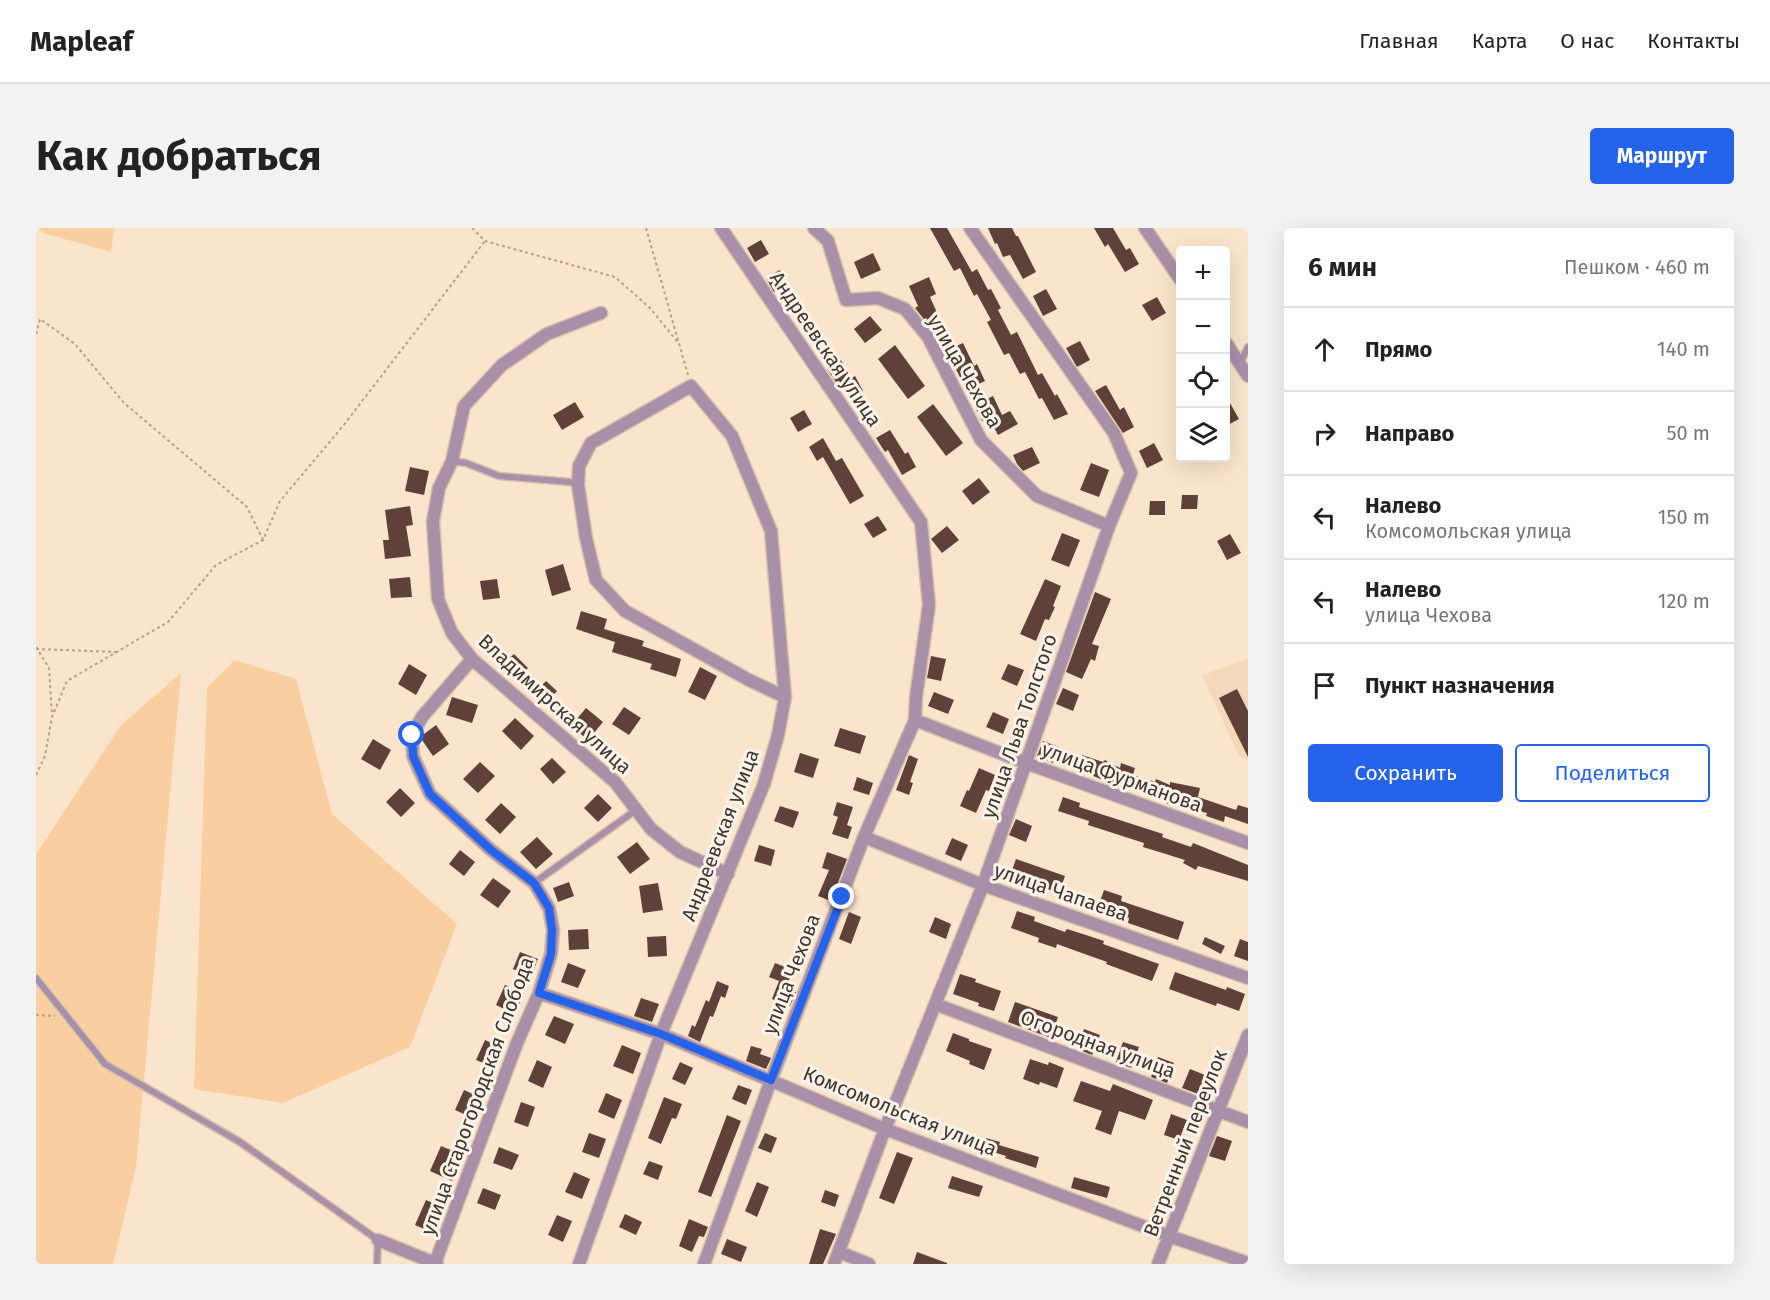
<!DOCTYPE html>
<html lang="ru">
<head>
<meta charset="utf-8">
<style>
  :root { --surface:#fff; --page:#f2f2f2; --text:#222; --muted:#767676; --line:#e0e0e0; --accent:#2563eb }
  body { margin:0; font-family:"Fira Sans",sans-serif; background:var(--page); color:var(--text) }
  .controls { position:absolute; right:18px; top:18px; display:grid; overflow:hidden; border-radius:6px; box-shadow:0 6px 24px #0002 }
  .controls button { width:54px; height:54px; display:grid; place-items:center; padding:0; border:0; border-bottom:2px solid var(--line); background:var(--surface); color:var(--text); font:30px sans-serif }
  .stop { position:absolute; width:18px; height:18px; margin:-14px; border:4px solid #2563eb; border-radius:50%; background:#fff }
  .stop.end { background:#2563eb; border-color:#fff; box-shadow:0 2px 6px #0008 }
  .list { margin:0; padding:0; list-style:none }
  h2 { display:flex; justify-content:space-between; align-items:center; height:78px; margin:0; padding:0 24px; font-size:26px }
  h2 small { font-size:20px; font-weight:400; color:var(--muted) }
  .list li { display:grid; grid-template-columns:39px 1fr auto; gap:18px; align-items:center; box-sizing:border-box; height:84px; padding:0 24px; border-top:2px solid var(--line) }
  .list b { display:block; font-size:22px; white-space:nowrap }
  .list p { margin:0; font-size:20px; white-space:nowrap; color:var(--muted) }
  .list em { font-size:20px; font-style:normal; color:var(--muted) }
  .actions { display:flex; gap:12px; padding:18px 24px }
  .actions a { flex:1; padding:14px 0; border:2px solid var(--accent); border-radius:6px; text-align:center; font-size:21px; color:var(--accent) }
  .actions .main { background:var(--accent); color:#fff }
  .icon { flex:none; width:33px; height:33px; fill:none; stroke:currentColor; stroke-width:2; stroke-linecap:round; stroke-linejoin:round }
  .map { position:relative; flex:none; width:1212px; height:1036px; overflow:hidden; border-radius:6px }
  header { display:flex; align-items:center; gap:36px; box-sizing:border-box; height:84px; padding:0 30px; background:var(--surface); border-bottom:2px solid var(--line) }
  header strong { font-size:28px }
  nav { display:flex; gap:33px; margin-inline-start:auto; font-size:21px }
  .intro { display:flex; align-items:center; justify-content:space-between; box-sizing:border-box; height:144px; padding:0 36px }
  h1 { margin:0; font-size:42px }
  .button { padding:15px 27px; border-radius:6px; background:var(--accent); color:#fff; font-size:21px; font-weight:700 }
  main { display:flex; gap:36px; padding:0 36px }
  aside { flex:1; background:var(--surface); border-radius:6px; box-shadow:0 6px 24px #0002 }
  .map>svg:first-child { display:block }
  .built { fill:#f4d8ba }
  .green { fill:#f9cfa1 }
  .building { fill:#5e4239 }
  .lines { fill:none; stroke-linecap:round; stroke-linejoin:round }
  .lane-casing { stroke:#d5c1ab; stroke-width:9 }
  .street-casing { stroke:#d5c1ab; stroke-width:15 }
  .path { stroke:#b3a28f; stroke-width:2; stroke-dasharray:3 3; stroke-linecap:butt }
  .lane { stroke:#a990a9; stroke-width:6 }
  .street { stroke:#a990a9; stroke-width:12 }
  .route { stroke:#2563eb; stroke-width:8 }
  .labels { text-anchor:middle; stroke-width:6; stroke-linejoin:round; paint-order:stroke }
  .street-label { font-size:20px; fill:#3f372d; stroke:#fdf3ea }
</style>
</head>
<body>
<header>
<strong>Mapleaf</strong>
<nav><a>Главная</a><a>Карта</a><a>О нас</a><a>Контакты</a></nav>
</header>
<div class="intro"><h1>Как добраться</h1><a class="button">Маршрут</a></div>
<main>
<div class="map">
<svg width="1212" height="1036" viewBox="0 0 1212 1036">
  <rect width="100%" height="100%" fill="#fae4cb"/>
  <path class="built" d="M 1212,431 L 1212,534 L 1203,528 L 1166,447 Z"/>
  <path class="green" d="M 1,0 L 78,0 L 75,24 L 7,5 Z
    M 199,432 L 260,451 L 296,586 L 421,696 L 374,819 L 247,875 L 158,861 L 171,459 Z
    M 145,445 L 100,939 L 77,1036 L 0,1036 L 0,626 L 85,497 Z"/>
  <path class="building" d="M 894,0 L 911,0 L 936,44 L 941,41 L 952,62 L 955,61 L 965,80 L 962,82 L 975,107 L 981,104 L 1002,147 L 1006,145 L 1019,168 L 1021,166 L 1032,186 L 1018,192 L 1006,170 L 1003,171 L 989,144 L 984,146 L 973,125 L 968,127 L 951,94 L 955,92 L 941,66 L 938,68 L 924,40 L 918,43 Z
    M 952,0 L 976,0 L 980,8 L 982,8 L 1000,44 L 987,51 L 974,27 L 967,29 L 961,15 L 959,16 Z
    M 1058,0 L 1077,0 L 1090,22 L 1094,20 L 1103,36 L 1089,44 L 1072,16 L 1069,19 Z
    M 725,12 L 733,26 L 719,34 L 711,20 Z
    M 837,25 L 845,42 L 825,51 L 818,34 Z
    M 744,42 L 752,56 L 738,64 L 730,50 Z
    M 893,49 L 900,66 L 894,69 L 903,89 L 891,95 L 879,80 L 882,78 L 873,58 Z
    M 1010,61 L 1021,81 L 1007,88 L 997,68 Z
    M 1121,69 L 1130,85 L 1116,93 L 1106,77 Z
    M 834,88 L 846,102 L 829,115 L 818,101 Z
    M 1044,113 L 1054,132 L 1041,139 L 1030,120 Z
    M 927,115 L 938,138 L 941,136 L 949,153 L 930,162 L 919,139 L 917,140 L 909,123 Z
    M 859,117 L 889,158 L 872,171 L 842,131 Z
    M 805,132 L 815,150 L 819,148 L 827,163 L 813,171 L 803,153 L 800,154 L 791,141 Z
    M 1070,157 L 1084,182 L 1088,179 L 1098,199 L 1087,205 L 1059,163 Z
    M 957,168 L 966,187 L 974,183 L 982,196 L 962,207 L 953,190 L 946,193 L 938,177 Z
    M 1190,168 L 1203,191 L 1190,198 Z
    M 539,174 L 548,189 L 526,202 L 517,187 Z
    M 897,176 L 927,215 L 910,228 L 881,189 Z
    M 768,182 L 776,196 L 762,204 L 754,190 Z
    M 854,202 L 869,226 L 872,224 L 880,239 L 866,247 L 852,222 L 849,224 L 840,210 Z
    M 787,210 L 800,233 L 806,230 L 828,268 L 814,276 L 787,229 L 781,233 L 773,219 Z
    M 1118,215 L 1127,232 L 1111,240 L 1103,223 Z
    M 996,219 L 1004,235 L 987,243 L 981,236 L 977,227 Z
    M 1055,235 L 1073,242 L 1063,269 L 1044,262 Z
    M 374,239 L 393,243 L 388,267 L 369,263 Z
    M 943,250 L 954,264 L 937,277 L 926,263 Z
    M 1146,267 L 1162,267 L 1161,281 L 1145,281 Z
    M 1114,273 L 1129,273 L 1129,287 L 1113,287 Z
    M 374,278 L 377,297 L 370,298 L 375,328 L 349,331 L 347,312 L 353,312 L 349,282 Z
    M 842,288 L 851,302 L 837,310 L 828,296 Z
    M 911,298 L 923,312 L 906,325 L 895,311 Z
    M 1026,305 L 1044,312 L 1033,339 L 1015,332 Z
    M 1194,306 L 1205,325 L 1191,332 L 1181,313 Z
    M 527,336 L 535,362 L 516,368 L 509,342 Z
    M 374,349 L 376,369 L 355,370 L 353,351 Z
    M 461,351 L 464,370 L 447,372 L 444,353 Z
    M 1009,351 L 1025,358 L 1017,378 L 1019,379 L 1013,392 L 1009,391 L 1000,413 L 984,406 Z
    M 1059,364 L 1075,371 L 1056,416 L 1063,418 L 1059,433 L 1055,431 L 1046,451 L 1030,444 Z
    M 545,383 L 571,391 L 568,401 L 608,413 L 606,418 L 645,431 L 640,449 L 614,441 L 616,436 L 576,424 L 579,414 L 540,401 Z
    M 478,426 L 492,440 L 479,452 L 466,437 Z
    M 895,428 L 910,431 L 905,453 L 891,450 Z
    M 373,436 L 391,447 L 380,467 L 362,456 Z
    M 972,436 L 988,442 L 981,458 L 965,451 Z
    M 664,439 L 681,448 L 669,472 L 652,464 Z
    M 510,453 L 521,463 L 509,476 L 498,466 Z
    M 1027,460 L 1043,467 L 1037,483 L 1020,476 Z
    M 1201,461 L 1212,483 L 1212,529 L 1183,470 Z
    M 898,464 L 918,472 L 912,486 L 892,478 Z
    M 416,469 L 442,477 L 436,495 L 410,487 Z
    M 588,479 L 605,490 L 593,507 L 576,496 Z
    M 550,480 L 567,494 L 552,512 L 535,498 Z
    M 957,484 L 973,491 L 967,506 L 950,499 Z
    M 479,490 L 498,508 L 485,522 L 466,503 Z
    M 400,497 L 413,516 L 397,528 L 384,509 Z
    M 804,500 L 830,508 L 824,526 L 798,518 Z
    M 337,511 L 355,522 L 344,542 L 325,531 Z
    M 1007,513 L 1023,519 L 1017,535 L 1001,528 Z
    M 764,525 L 783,531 L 777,550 L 758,544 Z
    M 873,527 L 882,531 L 874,554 L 877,555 L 873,567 L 860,562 Z
    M 1046,527 L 1067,534 L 1069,532 L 1084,540 L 1085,535 L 1099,540 L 1097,547 L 1119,554 L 1120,551 L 1134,557 L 1134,554 L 1164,560 L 1162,569 L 1200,582 L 1202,577 L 1212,580 L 1212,596 L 1189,588 L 1188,594 L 1170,588 L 1171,585 L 1132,576 L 1113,567 L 1073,555 L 1042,541 Z
    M 516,530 L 530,544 L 517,556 L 504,541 Z
    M 444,534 L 459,548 L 442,565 L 427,551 Z
    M 943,540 L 959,547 L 953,563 L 950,562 L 940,585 L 924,578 L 931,562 L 933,563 Z
    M 821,549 L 837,555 L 833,567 L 817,562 Z
    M 364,560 L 379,575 L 365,589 L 350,574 Z
    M 562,566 L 576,580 L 562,594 L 548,580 Z
    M 1027,569 L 1044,575 L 1043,579 L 1127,606 L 1126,609 L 1155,619 L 1157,615 L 1212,637 L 1212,653 L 1162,638 L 1160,642 L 1147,635 L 1149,632 L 1107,619 L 1108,615 L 1052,597 L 1053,593 L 1022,583 Z
    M 801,574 L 817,579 L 811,597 L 816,599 L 812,611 L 796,606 L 802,589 L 797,587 Z
    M 465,575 L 480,589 L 464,606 L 449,592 Z
    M 744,578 L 763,584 L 757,600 L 738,593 Z
    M 980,591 L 996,598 L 990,614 L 973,607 Z
    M 501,609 L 517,626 L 500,641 L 484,624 Z
    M 916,610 L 932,617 L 925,633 L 909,626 Z
    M 601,614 L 614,631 L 594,646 L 581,629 Z
    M 723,617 L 739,622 L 735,638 L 718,633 Z
    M 424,622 L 439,634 L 428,648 L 413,636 Z
    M 791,624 L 811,631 L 795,673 L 782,668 L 793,642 L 786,640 Z
    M 980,631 L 1029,648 L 1023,665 L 974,648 Z
    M 457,650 L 475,663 L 462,680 L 444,667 Z
    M 533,654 L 538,668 L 522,674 L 517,660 Z
    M 622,655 L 627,682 L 607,685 L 603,658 Z
    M 1068,662 L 1086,668 L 1085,673 L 1148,694 L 1142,712 L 1092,695 L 1093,690 L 1062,679 Z
    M 981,683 L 999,689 L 998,693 L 1029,704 L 1031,701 L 1050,707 L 1068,713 L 1067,716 L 1123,736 L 1116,753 L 1070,736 L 1071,734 L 1043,724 L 1021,716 L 1020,720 L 1002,714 L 1003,710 L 975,700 Z
    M 813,684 L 825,689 L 815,716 L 803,711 Z
    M 899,689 L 915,696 L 910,711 L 893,704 Z
    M 552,701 L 553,721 L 533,722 L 532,702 Z
    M 630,708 L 631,728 L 612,729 L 611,709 Z
    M 1169,709 L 1189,718 L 1185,726 L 1166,716 Z
    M 1204,711 L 1212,714 L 1212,733 L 1198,728 Z
    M 484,724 L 502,731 L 495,749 L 477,741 Z
    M 532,735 L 550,742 L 542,760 L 525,754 Z
    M 739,735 L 757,742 L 750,760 L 760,764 L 754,778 L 736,771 L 743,753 L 733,749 Z
    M 1139,744 L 1190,762 L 1191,759 L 1209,766 L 1203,783 L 1181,775 L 1180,778 L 1133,761 Z
    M 924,746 L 940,751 L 939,754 L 965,763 L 958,783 L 942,778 L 943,775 L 917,766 Z
    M 681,753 L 693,758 L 689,770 L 685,768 L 677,789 L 674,788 L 664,814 L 652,808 L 656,797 L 659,799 L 670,772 L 673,774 Z
    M 469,757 L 488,765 L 479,786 L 460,777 Z
    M 605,770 L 623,776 L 616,794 L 598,788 Z
    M 979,774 L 1022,789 L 1015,810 L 972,794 Z
    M 518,788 L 538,796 L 529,816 L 509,807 Z
    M 1048,801 L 1064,807 L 1056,827 L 1041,821 Z
    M 917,805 L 933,811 L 933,813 L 956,821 L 948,842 L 933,836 L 934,833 L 910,823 Z
    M 449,812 L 467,820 L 459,840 L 440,832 Z
    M 1087,814 L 1103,819 L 1095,840 L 1080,834 Z
    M 586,817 L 605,825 L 597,846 L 577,838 Z
    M 715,818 L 726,821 L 724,826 L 735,830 L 730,841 L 710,833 Z
    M 1122,829 L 1138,835 L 1131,855 L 1115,849 Z
    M 994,831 L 1012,837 L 1013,834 L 1028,840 L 1021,860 L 1004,854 L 1003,857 L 987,851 Z
    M 501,832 L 516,839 L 507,860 L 492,853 Z
    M 644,834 L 657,840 L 649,857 L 636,851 Z
    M 1154,841 L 1169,847 L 1162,866 L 1146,860 Z
    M 1045,853 L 1074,863 L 1077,856 L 1117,872 L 1109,892 L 1083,883 L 1075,907 L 1059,901 L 1066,883 L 1037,873 Z
    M 702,857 L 716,862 L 710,877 L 696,871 Z
    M 428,862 L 448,871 L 439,891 L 419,882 Z
    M 570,865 L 586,872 L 578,891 L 562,884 Z
    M 628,869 L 646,876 L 640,891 L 636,890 L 625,916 L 612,910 Z
    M 485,874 L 499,879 L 492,899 L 478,894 Z
    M 1135,886 L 1151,892 L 1143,912 L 1128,907 Z
    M 691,887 L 705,893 L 675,969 L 662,964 Z
    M 553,905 L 570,911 L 563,930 L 546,924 Z
    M 729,905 L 741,910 L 735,925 L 722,920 Z
    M 1181,908 L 1196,913 L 1189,933 L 1173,928 Z
    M 950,910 L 964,914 L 963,917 L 1003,929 L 1000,940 L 969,930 L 970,928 L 942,919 L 944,912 L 949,913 Z
    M 405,918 L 427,927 L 416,953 L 394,943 Z
    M 463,919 L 483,927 L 476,942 L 457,935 Z
    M 861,924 L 877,930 L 858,976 L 843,970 Z
    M 613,933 L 627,938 L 622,952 L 607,946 Z
    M 538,944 L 554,951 L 546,971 L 529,964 Z
    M 916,948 L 947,958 L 943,969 L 912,960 Z
    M 1038,949 L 1074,959 L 1071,970 L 1035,960 Z
    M 721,954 L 733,959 L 721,989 L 709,983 Z
    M 447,960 L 465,967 L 459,982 L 441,975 Z
    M 789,962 L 803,967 L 799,979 L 785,974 Z
    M 390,972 L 408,980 L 397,1005 L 379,997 Z
    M 589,986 L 606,994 L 600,1007 L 583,999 Z
    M 521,987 L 536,993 L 527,1014 L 512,1007 Z
    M 653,991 L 672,999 L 668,1009 L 663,1008 L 656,1024 L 643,1018 Z
    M 784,1001 L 800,1006 L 787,1036 L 773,1036 Z
    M 691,1011 L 711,1019 L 705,1034 L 685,1026 Z
    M 881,1024 L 911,1035 L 911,1036 L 877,1036 Z"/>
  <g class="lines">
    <g class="lane-casing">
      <path id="lane" d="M 1204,135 L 1212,119
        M 416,233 L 430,235 L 463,248 L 534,254 L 542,257
        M 498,655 L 600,582
        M 0,750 L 69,836 L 204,914 L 342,1012 L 341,1036"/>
    </g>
    <g class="street-casing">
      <path id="street" d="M 778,0 L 792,13 L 810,72 L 842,70 L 869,81 L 892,109 L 945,212 L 1001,268 L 1073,298
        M 1109,0 L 1144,51
        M 565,85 L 511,106 L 466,137 L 428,178 L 416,233 L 403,260 L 397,293 L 402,371 L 416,405 L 436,431 L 579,554 L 615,601 L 644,624 L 692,646
        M 1190,115 L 1212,148
        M 879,492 L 990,535 L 1212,615
        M 828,609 L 947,657 L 1212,750
        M 503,765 L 625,806 L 849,901 L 1133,1008 L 1212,1035
        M 899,776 L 1212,894
        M 342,1012 L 401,1036
        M 803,1024 L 833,1036
        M 399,1035 L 481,815 L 503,765 L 515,726 L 517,702 L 513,680 L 498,655 L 455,622 L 394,566 L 377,528 L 376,507 L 386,489 L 436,431
        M 543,1036 L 625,806 L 728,556 L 742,507 L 749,469 L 735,303 L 696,208 L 655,158 L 555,215 L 543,238 L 542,257 L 550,310 L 560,352 L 589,383 L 713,452 L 749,469
        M 668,1036 L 735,852 L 828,609 L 879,492 L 880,469 L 893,377 L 885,294 L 685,0
        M 798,1036 L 849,901 L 947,657 L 1073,298 L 1095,245 L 1078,205 L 934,0
        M 1122,1036 L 1212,807"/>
    </g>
    <path class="path" d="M 436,0 L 449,13 L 579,49 L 614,80 L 644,117
      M 610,0 L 652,147
      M 0,106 L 4,91 L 39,116 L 88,175 L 211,279 L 227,312
      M 0,419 L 13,440 L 16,486
      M 0,421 L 80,424
      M 0,547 L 9,528 L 16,489 L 31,453 L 132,394 L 180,337 L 227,312 L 244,273 L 307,198 L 449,13
      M 0,787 L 19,788"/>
    <use href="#lane" class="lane"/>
    <use href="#street" class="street"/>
  </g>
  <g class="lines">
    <path class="route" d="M 376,507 L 377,528 L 394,566 L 455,622 L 498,655 L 513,680 L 516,702 L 515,726 L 503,765 L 625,806 L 735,852 L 806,669"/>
  </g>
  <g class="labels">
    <g class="street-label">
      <text transform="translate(790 121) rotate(56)" y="7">Андреевская улица</text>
      <text transform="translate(929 143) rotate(60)" y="7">улица Чехова</text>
      <text transform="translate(519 476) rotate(42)" y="7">Владимирская улица</text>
      <text transform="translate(983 498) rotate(-71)" y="7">улица Льва Толстого</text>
      <text transform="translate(1086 549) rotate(20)" y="7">улица Фурманова</text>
      <text transform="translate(684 607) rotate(-69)" y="7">Андреевская улица</text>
      <text transform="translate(1025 664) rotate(19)" y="7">улица Чапаева</text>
      <text transform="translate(755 746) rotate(-69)" y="7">улица Чехова</text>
      <text transform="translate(1062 816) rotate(20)" y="7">Огородная улица</text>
      <text transform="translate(441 868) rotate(-70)" y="7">улица Старогородская Слобода</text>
      <text transform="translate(864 883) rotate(22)" y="7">Комсомольская улица</text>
      <text transform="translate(1149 915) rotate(-69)" y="7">Ветренный переулок</text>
    </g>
  </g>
</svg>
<div class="controls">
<button>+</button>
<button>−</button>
<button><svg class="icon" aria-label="locate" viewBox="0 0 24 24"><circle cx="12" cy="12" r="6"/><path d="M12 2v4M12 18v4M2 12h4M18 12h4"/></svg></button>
<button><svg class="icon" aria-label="layers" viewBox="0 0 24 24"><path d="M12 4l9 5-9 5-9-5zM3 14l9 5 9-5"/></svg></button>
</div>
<div class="stop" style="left:376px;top:507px"></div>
<div class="stop end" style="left:806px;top:669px"></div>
</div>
<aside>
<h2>6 мин<small>Пешком · 460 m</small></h2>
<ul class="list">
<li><svg class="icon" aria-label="ahead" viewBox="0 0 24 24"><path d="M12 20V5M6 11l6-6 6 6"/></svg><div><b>Прямо</b></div><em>140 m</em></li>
<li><svg class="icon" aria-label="right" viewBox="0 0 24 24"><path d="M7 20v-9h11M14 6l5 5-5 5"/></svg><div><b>Направо</b></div><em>50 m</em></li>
<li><svg class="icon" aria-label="left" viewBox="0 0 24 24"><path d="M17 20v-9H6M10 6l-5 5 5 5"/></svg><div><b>Налево</b><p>Комсомольская улица</p></div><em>150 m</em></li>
<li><svg class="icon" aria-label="left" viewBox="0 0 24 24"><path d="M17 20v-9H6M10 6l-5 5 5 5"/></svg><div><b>Налево</b><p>улица Чехова</p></div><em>120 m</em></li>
<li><svg class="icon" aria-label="arrive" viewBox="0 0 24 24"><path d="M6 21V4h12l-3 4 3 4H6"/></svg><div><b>Пункт назначения</b></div></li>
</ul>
<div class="actions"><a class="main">Сохранить</a><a>Поделиться</a></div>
</aside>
</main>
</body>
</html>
